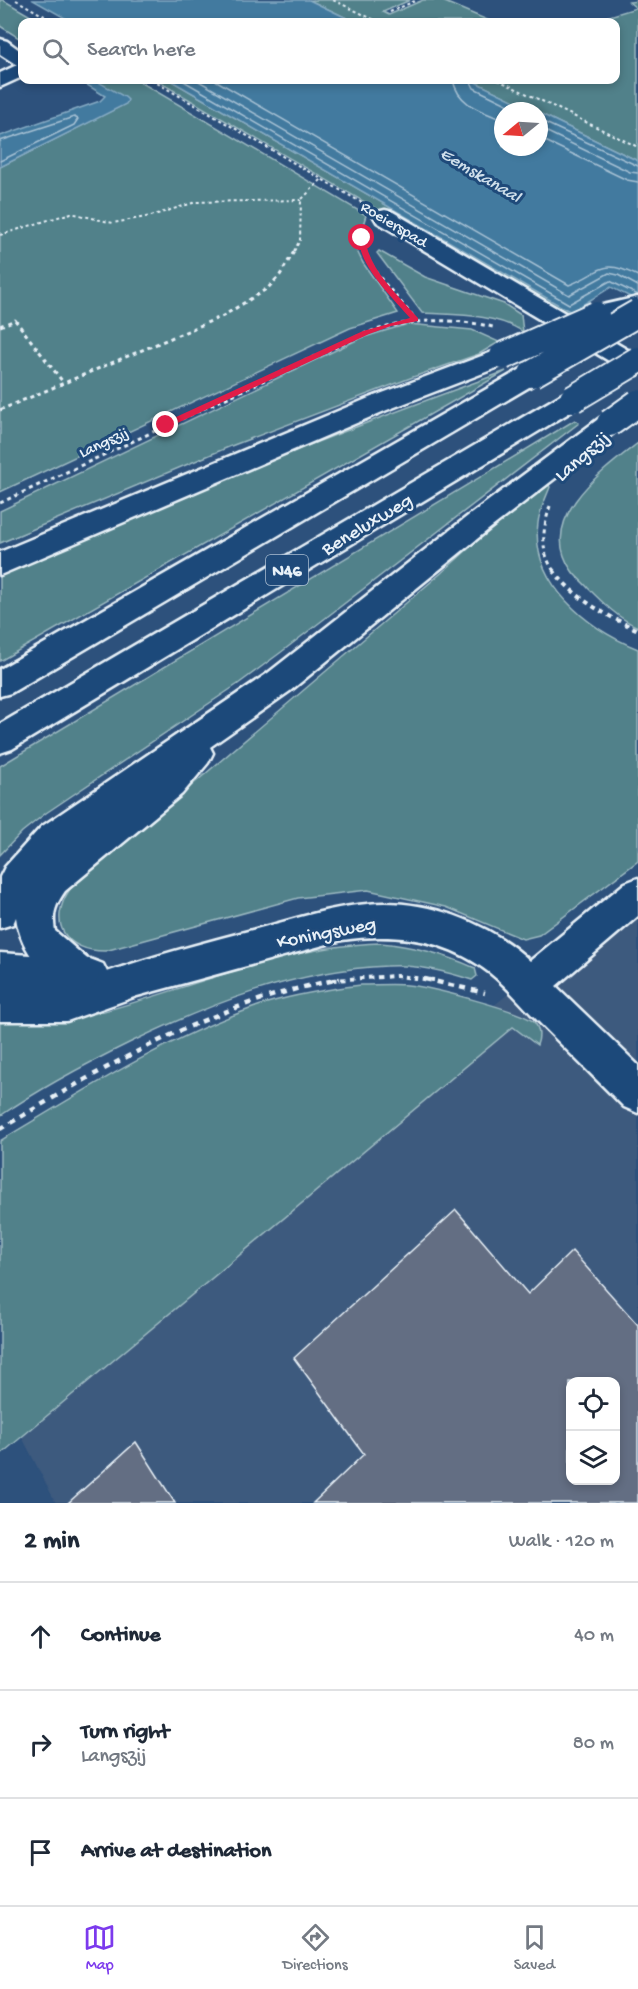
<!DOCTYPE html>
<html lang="en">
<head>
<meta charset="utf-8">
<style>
  :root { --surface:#fff; --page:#f2f2f3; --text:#1f2937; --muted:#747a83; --line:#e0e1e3; --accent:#7c3aed }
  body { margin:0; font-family:"Gochi Hand",sans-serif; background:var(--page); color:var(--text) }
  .controls { position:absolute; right:18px; bottom:18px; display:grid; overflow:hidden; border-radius:12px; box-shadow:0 3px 9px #0003 }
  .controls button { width:54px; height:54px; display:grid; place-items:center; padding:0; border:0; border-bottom:2px solid var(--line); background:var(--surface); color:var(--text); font:30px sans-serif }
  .compass { position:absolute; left:494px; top:102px; width:54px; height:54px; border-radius:50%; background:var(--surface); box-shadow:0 3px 9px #0003; rotate:252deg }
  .stop { position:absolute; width:18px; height:18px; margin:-14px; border:4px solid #e11d48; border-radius:50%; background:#fff }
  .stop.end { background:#e11d48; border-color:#fff; box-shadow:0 2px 6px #0008 }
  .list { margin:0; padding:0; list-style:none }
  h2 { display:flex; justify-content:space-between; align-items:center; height:78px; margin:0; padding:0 24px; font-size:26px }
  h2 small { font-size:20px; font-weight:400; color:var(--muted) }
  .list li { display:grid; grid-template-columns:39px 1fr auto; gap:18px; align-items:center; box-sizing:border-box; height:108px; padding:0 24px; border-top:2px solid var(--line) }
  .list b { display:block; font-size:22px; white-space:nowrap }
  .list p { margin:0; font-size:20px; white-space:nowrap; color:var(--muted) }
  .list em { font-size:20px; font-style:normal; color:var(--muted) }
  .icon { flex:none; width:33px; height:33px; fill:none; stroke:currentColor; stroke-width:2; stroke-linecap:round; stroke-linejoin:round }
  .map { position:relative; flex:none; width:638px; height:1503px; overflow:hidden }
  .search { position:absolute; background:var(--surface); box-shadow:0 3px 9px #0003; left:18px; right:18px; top:18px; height:66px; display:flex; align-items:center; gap:15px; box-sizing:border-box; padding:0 21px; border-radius:12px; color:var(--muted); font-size:22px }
  .sheet { height:402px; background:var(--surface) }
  nav { display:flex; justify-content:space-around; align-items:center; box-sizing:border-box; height:84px; border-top:2px solid var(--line); background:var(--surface); font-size:16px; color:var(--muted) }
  nav a { display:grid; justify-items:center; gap:3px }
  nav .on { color:var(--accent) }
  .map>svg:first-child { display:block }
  .built { fill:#3e5a7e; fill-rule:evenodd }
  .green { fill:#51818a; stroke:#9cb9c1; stroke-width:1.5 }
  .water { fill:#437a9f; stroke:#85aac3; stroke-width:1.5 }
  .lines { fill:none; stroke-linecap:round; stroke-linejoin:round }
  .shore { stroke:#a6c1d4; stroke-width:1.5 }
  .building { fill:#646e83; stroke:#e8f1f8; stroke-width:1.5; fill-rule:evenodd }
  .minor-casing { stroke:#e8f1f8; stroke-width:5 }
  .highway-casing { stroke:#e8f1f8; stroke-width:5 }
  .path-far3 { stroke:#e8f1f8; stroke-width:2; stroke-dasharray:3 3; stroke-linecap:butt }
  .path-far2 { stroke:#e8f1f8; stroke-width:3; stroke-dasharray:4 4; stroke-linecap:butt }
  .path-far1 { stroke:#e8f1f8; stroke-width:4; stroke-dasharray:4.5 4.5; stroke-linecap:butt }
  .path { stroke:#e8f1f8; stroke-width:4.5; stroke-dasharray:6 6; stroke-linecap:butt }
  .minor { fill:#1f4a7a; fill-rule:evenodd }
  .highway { fill:#1f4a7a; fill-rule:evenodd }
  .highway-bridge-casing { stroke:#e8f1f8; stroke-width:30; stroke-linecap:butt }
  .highway-bridge { stroke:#1f4a7a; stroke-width:26 }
  .route { fill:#e11d48 }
  .labels { text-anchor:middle; stroke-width:6; stroke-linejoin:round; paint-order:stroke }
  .far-street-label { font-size:16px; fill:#e8f1f8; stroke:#1f4a7a }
  .far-water-label { font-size:18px; font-style:italic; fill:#cfdfeb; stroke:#1f4a7a }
  .shield { fill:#1f4a7a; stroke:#acbfd2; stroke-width:1.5 }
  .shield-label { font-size:18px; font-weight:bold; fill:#e8f1f8 }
  .street-label { font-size:20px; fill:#e8f1f8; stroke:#1f4a7a }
</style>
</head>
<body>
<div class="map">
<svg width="638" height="1503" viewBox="0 0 638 1503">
  <rect width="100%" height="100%" fill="#2d517c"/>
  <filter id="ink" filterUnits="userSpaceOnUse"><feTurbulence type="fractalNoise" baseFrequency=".0167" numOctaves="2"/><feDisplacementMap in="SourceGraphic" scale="12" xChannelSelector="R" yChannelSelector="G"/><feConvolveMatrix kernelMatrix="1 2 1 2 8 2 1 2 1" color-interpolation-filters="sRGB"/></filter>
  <g filter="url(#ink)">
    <path class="built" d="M 638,888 L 638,1503 L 56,1503 L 5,1404 ZM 570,1382 L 616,1382 L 616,1480 L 570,1480 Z"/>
    <path class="green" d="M 0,0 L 3,0 L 41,22 L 22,22 L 22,40 L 0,26 Z
      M 309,0 L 410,0 L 383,12 L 389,15 L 423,0 L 440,0 L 492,22 L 355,22 Z
      M 638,1 L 638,161 L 471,80 L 616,80 L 616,22 L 590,22 L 636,8 L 629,2 Z
      M 87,80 L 137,80 L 366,215 L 356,249 L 363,263 L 398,313 L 350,328 L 0,492 L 0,167 L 125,104 Z
      M 156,80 L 170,80 L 571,312 L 561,317 Z
      M 379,251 L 425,277 L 504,304 L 521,315 L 523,332 C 496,313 453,315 422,313 L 377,253 Z
      M 408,324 L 472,330 L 499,342 L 479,354 L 413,377 L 231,446 L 0,543 L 0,511 L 361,338 Z
      M 506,371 L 0,661 L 0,573 C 167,500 335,433 506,371 Z
      M 575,420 L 579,423 L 280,653 L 238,684 L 46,813 L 22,832 L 0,855 L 0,766 Z
      M 638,443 L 638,627 C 619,619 602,602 588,588 C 583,582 576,577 572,571 C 535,519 602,471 638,443 Z
      M 548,484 L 550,487 C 546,498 539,511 538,523 C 530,583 588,629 638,649 L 638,861 L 539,935 L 523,939 L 446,907 L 368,890 L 298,898 L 105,951 C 65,951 47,923 70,889 L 446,569 L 519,503 Z
      M 380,943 C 414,946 444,954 475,968 L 477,976 L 472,980 C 445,971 417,964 387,966 C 296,970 212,1003 131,1042 C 86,1064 41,1088 0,1116 L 0,1023 L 11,1019 C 38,1018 67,1020 93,1014 C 188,990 281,946 380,943 Z
      M 361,985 C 376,985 392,984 407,985 C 426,986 524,1011 535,1023 C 540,1030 540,1037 537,1045 L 513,1027 L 0,1455 L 0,1141 C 84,1090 173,1034 267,1003 C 298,994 329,989 361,985 Z"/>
    <path class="water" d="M 33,0 L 309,0 L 355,22 L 72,22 Z
      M 79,80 L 95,80 L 125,97 L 128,100 L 126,104 L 0,167 L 0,136 L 100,101 L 105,96 Z
      M 170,80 L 471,80 L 535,111 L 503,111 L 503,147 L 539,147 L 539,113 L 638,161 L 638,301 L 611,287 L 571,312 Z"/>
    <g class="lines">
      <path class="shore" d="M 182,80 L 569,304 L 610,281 L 638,295
        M 197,80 L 569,295 L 609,273 L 618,275 L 638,286
        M 215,80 L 569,285 C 603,272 600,257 638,276
        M 453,80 C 458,105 482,111 503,120
        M 470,80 L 474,88 L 521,111
        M 539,120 L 638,166
        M 539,128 L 630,172 L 638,173
        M 539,138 L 627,180 L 638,182
        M 0,141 L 74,117 L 78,119 L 74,125 L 0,161"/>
    </g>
    <path class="building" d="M 456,1210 L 528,1294 L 572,1251 L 638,1325 L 638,1503 L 313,1503 L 364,1454 L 294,1358 ZM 570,1382 L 615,1382 L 615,1480 L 570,1480 Z
      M 136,1442 L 175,1503 L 68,1503 Z"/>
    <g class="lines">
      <g class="minor-casing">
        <path id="minor" d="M 0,39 L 7,41 L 22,52 L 22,77 L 0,87 L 0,73 L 17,65 L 0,54 Z
          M 385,210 L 393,212 L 638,356 L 638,375 L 629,373 L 377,222 L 374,217 L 377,212 Z
          M 638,878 L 638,916 L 556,986 L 638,1065 L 638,1113 L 624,1107 C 596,1079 567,1050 539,1022 C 523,1006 508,987 490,973 C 446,939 396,932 342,940 L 137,996 L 67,1021 L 0,1021 L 0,953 L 90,959 L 103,964 L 107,972 C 157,955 209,941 260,928 C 295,919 331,907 367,904 C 423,898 489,922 530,961 L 625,883 Z"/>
      </g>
      <g class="highway-casing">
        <path id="highway" d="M 638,297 L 638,311 L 603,319 L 594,317 L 591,312 L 594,307 Z
          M 503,348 L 512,350 L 516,356 L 512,362 L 387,410 L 0,575 L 0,552 L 369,398 Z
          M 532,366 L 541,368 L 545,374 L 541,380 L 11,693 L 0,696 L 0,669 L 523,368 Z
          M 573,391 L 582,393 L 586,399 L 582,405 L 12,749 L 0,753 L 0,724 L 564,393 Z
          M 610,414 L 619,417 L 623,423 L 619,429 L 488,530 L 290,691 L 210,747 L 213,753 L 208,763 L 182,794 L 65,891 C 55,906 52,913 55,931 L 93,964 L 99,976 L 93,988 L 80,993 C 46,980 21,953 16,917 L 13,924 L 0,928 L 0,877 L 5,867 L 41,827 L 268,673 L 468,516 L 601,417 Z"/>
      </g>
      <path class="path-far3" d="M 16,0 L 55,22
        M 333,0 L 379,22
        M 390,12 L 417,0
        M 152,80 L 364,204
        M 498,80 L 638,147
        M 0,235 L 71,213 L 113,223 L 151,216 L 196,202 L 301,200
        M 294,251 L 300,240 L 301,200 L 322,179
        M 364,251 L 361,245 L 365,231"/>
      <path class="path-far2" d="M 363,250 L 375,272 L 415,319
        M 0,326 L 15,320 L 63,382
        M 0,410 L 223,316 L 268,288 L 280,275 L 295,250
        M 0,503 L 366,333 C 409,319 449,317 493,327
        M 550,506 C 543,529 539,550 554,571"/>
      <path class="path-far1" d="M 553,570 C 575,599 605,615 638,630
        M 332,980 L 396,976 L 434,980"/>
      <path class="path" d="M 425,979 L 485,993
        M 0,1129 C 112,1063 210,1004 340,979"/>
      <use href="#minor" class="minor"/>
      <use href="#highway" class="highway"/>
      <g class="highway-bridge-casing">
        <path id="highway-bridge" d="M 503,356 L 596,315
          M 532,374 L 638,313
          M 573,399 L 638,360
          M 610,423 L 638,403"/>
      </g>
      <use href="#highway-bridge" class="highway-bridge"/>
    </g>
  </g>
  <path class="route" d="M 360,236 L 365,238 C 369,270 398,295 418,318 L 418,321 L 391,326 L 369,334 L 169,427 L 163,427 L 163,423 L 363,331 L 410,318 C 394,299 355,263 360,236 Z"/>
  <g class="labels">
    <g class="far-street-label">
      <text transform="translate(395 223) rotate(31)" y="6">Roeierspad</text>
      <text transform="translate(103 441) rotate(-25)" y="6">Langszij</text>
    </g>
    <g class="far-water-label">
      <text transform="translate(481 174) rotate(31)" y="6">Eemskanaal</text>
    </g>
    <rect class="shield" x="266" y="555" width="42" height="30" rx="4.5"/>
    <g class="shield-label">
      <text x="287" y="576">N46</text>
    </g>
    <g class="street-label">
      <text transform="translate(581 455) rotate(-41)" y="7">Langszij</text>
      <text transform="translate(366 523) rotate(-31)" y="7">Beneluxweg</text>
      <text transform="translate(326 931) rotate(-11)" y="7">Koningsweg</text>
    </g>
  </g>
</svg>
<div class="controls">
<button><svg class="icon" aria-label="locate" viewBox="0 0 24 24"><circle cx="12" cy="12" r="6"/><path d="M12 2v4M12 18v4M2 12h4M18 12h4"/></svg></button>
<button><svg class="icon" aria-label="layers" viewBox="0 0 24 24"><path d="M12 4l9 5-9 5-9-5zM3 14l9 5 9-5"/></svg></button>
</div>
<svg class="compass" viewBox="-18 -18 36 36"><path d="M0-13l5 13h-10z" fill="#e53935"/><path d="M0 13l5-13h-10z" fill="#747a83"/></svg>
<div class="stop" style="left:362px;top:238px"></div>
<div class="stop end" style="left:166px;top:425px"></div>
<div class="search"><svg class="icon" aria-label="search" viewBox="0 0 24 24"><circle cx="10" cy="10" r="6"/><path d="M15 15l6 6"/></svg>Search here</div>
</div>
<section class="sheet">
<h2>2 min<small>Walk · 120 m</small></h2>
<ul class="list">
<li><svg class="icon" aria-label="ahead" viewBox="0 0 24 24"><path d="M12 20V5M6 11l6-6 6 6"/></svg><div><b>Continue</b></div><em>40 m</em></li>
<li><svg class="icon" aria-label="right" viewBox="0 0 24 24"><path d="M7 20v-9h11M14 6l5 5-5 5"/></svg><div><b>Turn right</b><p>Langszij</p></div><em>80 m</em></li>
<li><svg class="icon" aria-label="arrive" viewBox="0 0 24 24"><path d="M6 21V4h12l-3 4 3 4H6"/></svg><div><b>Arrive at destination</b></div></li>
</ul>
</section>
<nav>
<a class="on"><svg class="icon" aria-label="map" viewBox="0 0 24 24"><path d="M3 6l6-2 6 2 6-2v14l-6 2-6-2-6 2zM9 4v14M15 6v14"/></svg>Map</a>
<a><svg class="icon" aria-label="directions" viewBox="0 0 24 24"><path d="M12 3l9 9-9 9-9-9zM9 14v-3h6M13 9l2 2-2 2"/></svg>Directions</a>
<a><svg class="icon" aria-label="saved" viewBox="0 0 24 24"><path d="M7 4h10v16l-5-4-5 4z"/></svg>Saved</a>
</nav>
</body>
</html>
